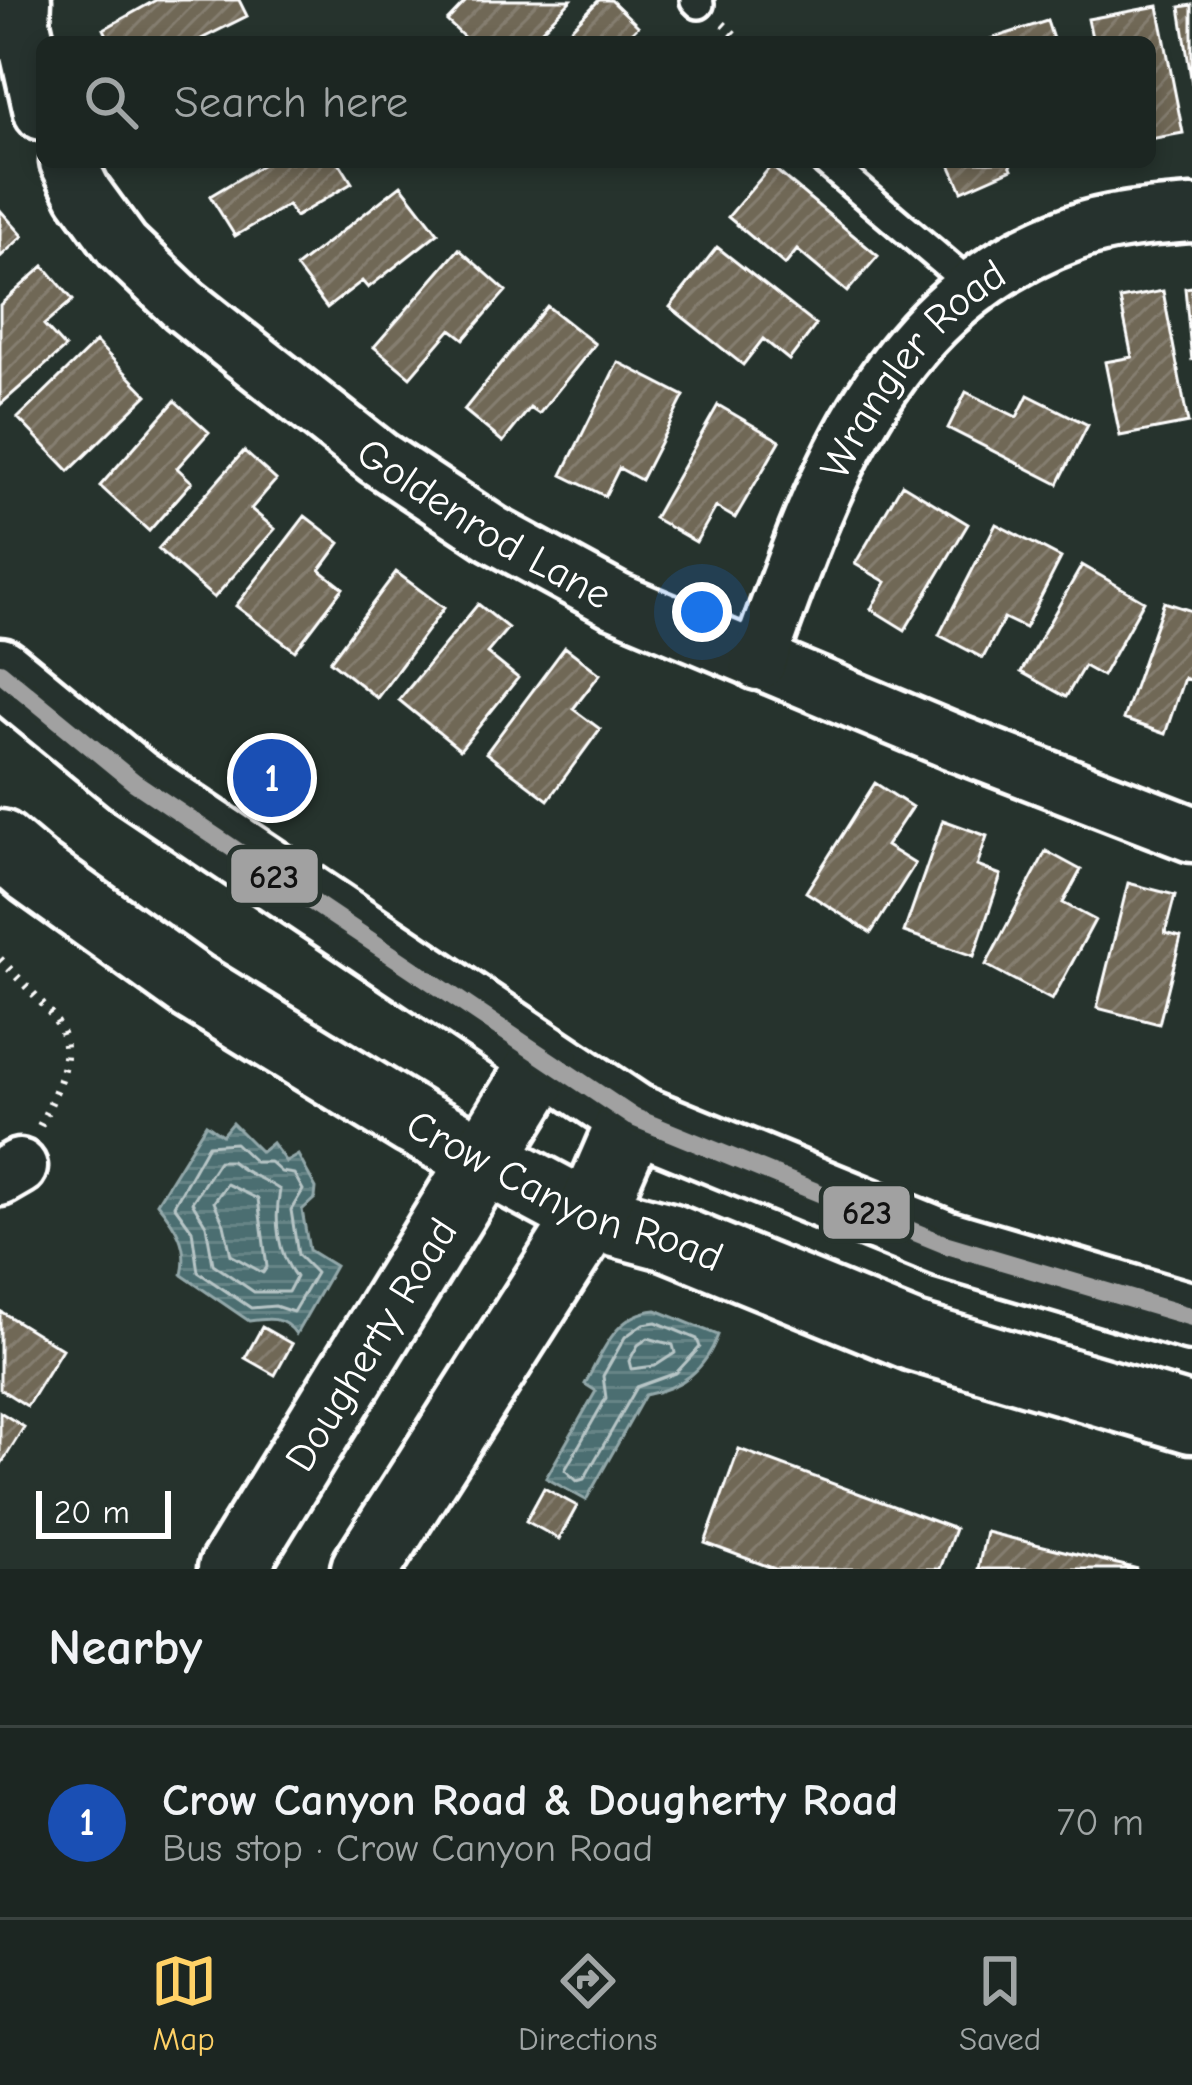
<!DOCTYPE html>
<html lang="en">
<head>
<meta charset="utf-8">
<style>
  :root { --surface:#1c2622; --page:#252e2a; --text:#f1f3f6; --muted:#a0a5a5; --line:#3a4340; --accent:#ffd166 }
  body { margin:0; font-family:"Comic Neue",sans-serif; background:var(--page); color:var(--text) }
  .scale { position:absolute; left:36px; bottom:30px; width:135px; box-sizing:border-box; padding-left:12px; border:6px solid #fff; border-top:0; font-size:33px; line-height:42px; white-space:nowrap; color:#fff; -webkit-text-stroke:9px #26332d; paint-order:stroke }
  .you { position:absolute; left:702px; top:612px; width:42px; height:42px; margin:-30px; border:9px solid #fff; border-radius:50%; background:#1a73e8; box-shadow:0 0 0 18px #1a73e833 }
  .badge { display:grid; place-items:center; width:78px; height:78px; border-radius:50%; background:var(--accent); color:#fff; font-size:39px; font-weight:700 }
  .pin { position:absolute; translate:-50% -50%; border:6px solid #fff; box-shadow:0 3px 12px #0006 }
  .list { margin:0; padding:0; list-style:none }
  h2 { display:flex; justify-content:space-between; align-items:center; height:156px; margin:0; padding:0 48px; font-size:51px }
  h2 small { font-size:39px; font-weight:400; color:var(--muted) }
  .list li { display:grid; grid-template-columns:78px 1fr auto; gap:36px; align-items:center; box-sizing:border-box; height:192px; padding:0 48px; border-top:3px solid var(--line) }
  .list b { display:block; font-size:45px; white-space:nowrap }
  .list p { margin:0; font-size:39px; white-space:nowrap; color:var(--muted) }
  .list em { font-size:39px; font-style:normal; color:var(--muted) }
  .icon { flex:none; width:66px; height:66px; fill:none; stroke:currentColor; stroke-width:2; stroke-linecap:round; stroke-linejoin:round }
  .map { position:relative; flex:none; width:1192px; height:1569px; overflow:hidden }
  .search { position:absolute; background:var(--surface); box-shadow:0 6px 18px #0003; left:36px; right:36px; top:36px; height:132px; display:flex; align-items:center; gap:30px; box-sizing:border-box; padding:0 42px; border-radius:18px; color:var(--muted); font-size:45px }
  .sheet { height:348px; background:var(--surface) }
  nav { display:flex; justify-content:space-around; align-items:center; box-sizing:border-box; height:168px; border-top:3px solid var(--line); background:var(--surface); font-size:33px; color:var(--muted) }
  nav a { display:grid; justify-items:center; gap:6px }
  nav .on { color:var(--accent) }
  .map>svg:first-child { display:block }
  .water { fill:url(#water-rules); stroke:#93a8aa; stroke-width:3 }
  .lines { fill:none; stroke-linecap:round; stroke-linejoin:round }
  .shore { stroke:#b7c5c6; stroke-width:3 }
  .building { fill:url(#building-hatch); stroke:#fff; stroke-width:3 }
  .service-casing { stroke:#fff; stroke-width:36 }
  .minor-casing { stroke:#fff; stroke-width:63 }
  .secondary-casing { stroke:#fff; stroke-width:75 }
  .path { stroke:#fff; stroke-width:8; stroke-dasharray:3 9; stroke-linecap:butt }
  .service { stroke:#26332d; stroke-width:27 }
  .minor { stroke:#26332d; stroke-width:54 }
  .secondary { stroke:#26332d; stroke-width:66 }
  .bus-1-casing { stroke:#26332d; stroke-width:27 }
  .bus-1 { stroke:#a1a1a1; stroke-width:18 }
  .labels { text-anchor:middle; stroke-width:9; stroke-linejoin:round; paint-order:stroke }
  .street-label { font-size:42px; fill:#fff; stroke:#26332d }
  .line-badge { stroke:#26332d; stroke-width:4.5 }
  .pale-badge-label { font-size:33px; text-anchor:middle; font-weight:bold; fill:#111 }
</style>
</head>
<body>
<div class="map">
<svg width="1192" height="1569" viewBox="0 0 1192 1569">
  <defs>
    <pattern id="water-rules" width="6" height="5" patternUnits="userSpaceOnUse" patternTransform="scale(3)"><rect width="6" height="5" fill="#4b6e71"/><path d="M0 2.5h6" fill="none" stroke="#668486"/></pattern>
    <pattern id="building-hatch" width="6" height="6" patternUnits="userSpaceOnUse" patternTransform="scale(3)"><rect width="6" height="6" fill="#6f6757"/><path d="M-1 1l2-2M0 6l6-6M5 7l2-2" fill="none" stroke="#857e70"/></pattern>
  </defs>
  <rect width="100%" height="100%" fill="#26332d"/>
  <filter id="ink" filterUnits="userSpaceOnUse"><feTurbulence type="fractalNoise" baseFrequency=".00833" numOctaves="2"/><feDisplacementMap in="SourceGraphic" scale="24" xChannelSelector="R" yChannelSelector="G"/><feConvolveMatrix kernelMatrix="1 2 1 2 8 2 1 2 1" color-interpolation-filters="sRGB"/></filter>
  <g filter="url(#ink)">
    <path class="water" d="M 232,1123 L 261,1152 L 272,1143 L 286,1162 L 298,1155 L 316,1188 L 315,1198 L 302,1210 L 309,1250 L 335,1266 L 296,1334 C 283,1316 269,1318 249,1321 L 182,1275 C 189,1245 176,1226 157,1203 L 206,1124 L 222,1135 Z
      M 656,1310 L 718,1335 C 705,1370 682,1388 645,1395 L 586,1500 L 546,1478 L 596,1391 L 585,1384 C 603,1351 615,1314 656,1310 Z"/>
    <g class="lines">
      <path class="shore" d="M 235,1143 L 255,1162 L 270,1162 L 281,1172 L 294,1174 L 303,1190 L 291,1210 L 298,1255 L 316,1273 L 293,1312 L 275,1306 L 251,1308 L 198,1272 L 192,1230 L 174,1205 L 208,1145 Z
        M 219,1161 L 231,1161 C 247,1175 263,1178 280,1190 C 274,1219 277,1253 296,1277 L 288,1292 L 254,1292 L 213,1264 L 206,1225 L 192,1202 Z
        M 227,1184 L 258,1199 L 267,1267 L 263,1273 L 231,1255 L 224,1224 L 214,1202 Z
        M 656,1322 L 697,1339 L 700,1347 L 676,1373 L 637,1387 L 584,1479 L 577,1481 L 565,1470 L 606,1398 L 603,1376 L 625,1337 L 643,1324 Z
        M 648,1338 L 673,1345 L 675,1353 L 655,1366 L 631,1369 L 629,1361 L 638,1345 Z"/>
    </g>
    <path class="building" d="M 156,0 L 239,0 L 247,16 L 195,42 L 110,42 L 104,29 Z
      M 467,0 L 571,0 L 530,42 L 469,42 L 447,21 Z
      M 599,0 L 611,0 L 638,26 L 622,42 L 558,42 Z
      M 1192,5 L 1192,84 L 1180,7 Z
      M 1158,6 L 1183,133 L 1150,139 L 1150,42 L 1093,42 L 1088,19 Z
      M 1047,21 L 1054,42 L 984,42 L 984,41 Z
      M 267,162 L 339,162 L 352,183 L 295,217 L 288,205 L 235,236 L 210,196 Z
      M 949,162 L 1009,162 L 1012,169 L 962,191 Z
      M 771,166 L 878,256 L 847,292 L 797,250 L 785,265 L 728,217 Z
      M 401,185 L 438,233 L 368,288 L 362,281 L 327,308 L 296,267 Z
      M 0,210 L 23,236 L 0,257 Z
      M 717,247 L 816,325 L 789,360 L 763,339 L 743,365 L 670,307 Z
      M 459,249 L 506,291 L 464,339 L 451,329 L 410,377 L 374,347 Z
      M 44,266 L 73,300 L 44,325 L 65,348 L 0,405 L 0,305 Z
      M 1192,287 L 1192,361 L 1185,288 Z
      M 1163,291 L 1188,423 L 1120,436 L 1105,362 L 1132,357 L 1120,299 Z
      M 547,306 L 595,344 L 539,414 L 530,408 L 503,442 L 464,410 Z
      M 96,342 L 147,395 L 69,471 L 18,418 Z
      M 618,362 L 684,396 L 641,480 L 619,468 L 605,496 L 562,475 Z
      M 966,392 L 1017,417 L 1028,395 L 1088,425 L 1058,484 L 948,428 Z
      M 175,401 L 209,432 L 177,468 L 192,482 L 149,531 L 100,486 Z
      M 718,405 L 780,441 L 735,518 L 716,507 L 696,542 L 654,518 Z
      M 244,451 L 276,480 L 251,509 L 275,529 L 214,598 L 158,549 Z
      M 902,484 L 968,524 L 905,630 L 871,609 L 886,582 L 855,564 Z
      M 305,516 L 340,543 L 320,570 L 343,588 L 295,651 L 236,606 Z
      M 996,524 L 1061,558 L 1025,628 L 1004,618 L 983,658 L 939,635 Z
      M 1082,565 L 1144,601 L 1102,676 L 1084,666 L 1066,697 L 1021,672 Z
      M 396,572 L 444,608 L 377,698 L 330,661 Z
      M 1164,602 L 1192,611 L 1192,681 L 1184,678 L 1165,734 L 1123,719 Z
      M 478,604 L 508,628 L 487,653 L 518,678 L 460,750 L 399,700 Z
      M 565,647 L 600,674 L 573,709 L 600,729 L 548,800 L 486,753 Z
      M 875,783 L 912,807 L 886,846 L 915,864 L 871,933 L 806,892 Z
      M 943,820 L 987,836 L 977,866 L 1001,875 L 974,956 L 904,932 Z
      M 1046,851 L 1081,870 L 1063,903 L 1095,920 L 1052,1000 L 986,965 Z
      M 1128,883 L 1175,895 L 1165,933 L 1181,937 L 1159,1024 L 1097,1008 Z
      M 0,1311 L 62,1349 L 27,1406 L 0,1389 Z
      M 262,1327 L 292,1344 L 275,1375 L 245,1358 Z
      M 0,1412 L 24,1427 L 0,1466 Z
      M 739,1449 L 955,1529 L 940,1569 L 775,1569 L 705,1543 Z
      M 544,1488 L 577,1506 L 559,1539 L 526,1521 Z
      M 986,1532 L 1138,1569 L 978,1569 Z"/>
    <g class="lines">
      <g class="service-casing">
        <path id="service" d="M 695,0 L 699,4
          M 826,162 L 972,286"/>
      </g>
      <g class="minor-casing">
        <g id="minor">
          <path d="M 23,0 L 22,23 L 42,112"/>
          <path id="s1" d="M 68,162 L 84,194 L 122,246 L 184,305 L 378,458 L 493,534 L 616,601 L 951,741 L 1192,834"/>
          <path id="s2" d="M 758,662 C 822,485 881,303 1074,233 C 1109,220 1154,217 1192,214"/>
          <path d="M 0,1178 L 19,1167"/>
        </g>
      </g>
      <g class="secondary-casing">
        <g id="secondary">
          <path d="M 0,672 L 134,782 L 633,1117 L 944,1244 L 1192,1317"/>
          <path id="s3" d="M 0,844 L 33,872 L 192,986 L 414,1122 L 590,1216 L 669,1237 L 914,1337 L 1192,1419"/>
          <path id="s4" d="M 232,1569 L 545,1060"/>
          <path d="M 365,1569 L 590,1216 L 633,1117"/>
        </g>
      </g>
      <path class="path" d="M 723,24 L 736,36 L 731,42
        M 0,959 C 68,1031 86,1033 39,1128"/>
      <use href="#service" class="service"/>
      <use href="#minor" class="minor"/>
      <use href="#secondary" class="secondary"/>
      <g class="bus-1-casing">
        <path id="bus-1" d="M 0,672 L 134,782 L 633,1117 L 944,1244 L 1192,1317"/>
      </g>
      <use href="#bus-1" class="bus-1"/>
    </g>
  </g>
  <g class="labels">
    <g class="street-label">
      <text dy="15" stroke="none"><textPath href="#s2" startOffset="336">Wrangler Road</textPath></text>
      <text dy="15" stroke="none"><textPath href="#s1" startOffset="558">Goldenrod Lane</textPath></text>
      <text dy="15" stroke="none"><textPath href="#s3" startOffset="666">Crow Canyon Road</textPath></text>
      <text dy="15" stroke="none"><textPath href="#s4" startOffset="264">Dougherty Road</textPath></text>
    </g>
  </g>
  <g class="line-badge">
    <rect x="229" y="847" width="91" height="58" rx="12" fill="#a1a1a1"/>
    <rect x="821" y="1184" width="91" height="57" rx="12" fill="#a1a1a1"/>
  </g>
  <g class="pale-badge-label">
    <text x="274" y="888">623</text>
    <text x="867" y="1224">623</text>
  </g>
</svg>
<div class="scale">20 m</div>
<div class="you"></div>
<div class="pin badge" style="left:272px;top:778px;background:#1a4fb4">1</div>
<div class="search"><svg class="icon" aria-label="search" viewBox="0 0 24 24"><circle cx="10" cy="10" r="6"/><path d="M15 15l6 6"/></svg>Search here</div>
</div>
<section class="sheet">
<h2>Nearby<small></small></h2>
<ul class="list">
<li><span class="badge" style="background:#1a4fb4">1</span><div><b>Crow Canyon Road &amp; Dougherty Road</b><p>Bus stop · Crow Canyon Road</p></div><em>70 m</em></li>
</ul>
</section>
<nav>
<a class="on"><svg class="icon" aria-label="map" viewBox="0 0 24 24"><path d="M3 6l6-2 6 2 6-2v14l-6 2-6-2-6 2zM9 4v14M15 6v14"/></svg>Map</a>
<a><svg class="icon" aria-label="directions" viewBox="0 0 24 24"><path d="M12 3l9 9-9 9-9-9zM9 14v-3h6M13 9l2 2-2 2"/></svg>Directions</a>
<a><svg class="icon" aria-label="saved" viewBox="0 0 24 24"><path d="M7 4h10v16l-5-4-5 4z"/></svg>Saved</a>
</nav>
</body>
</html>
